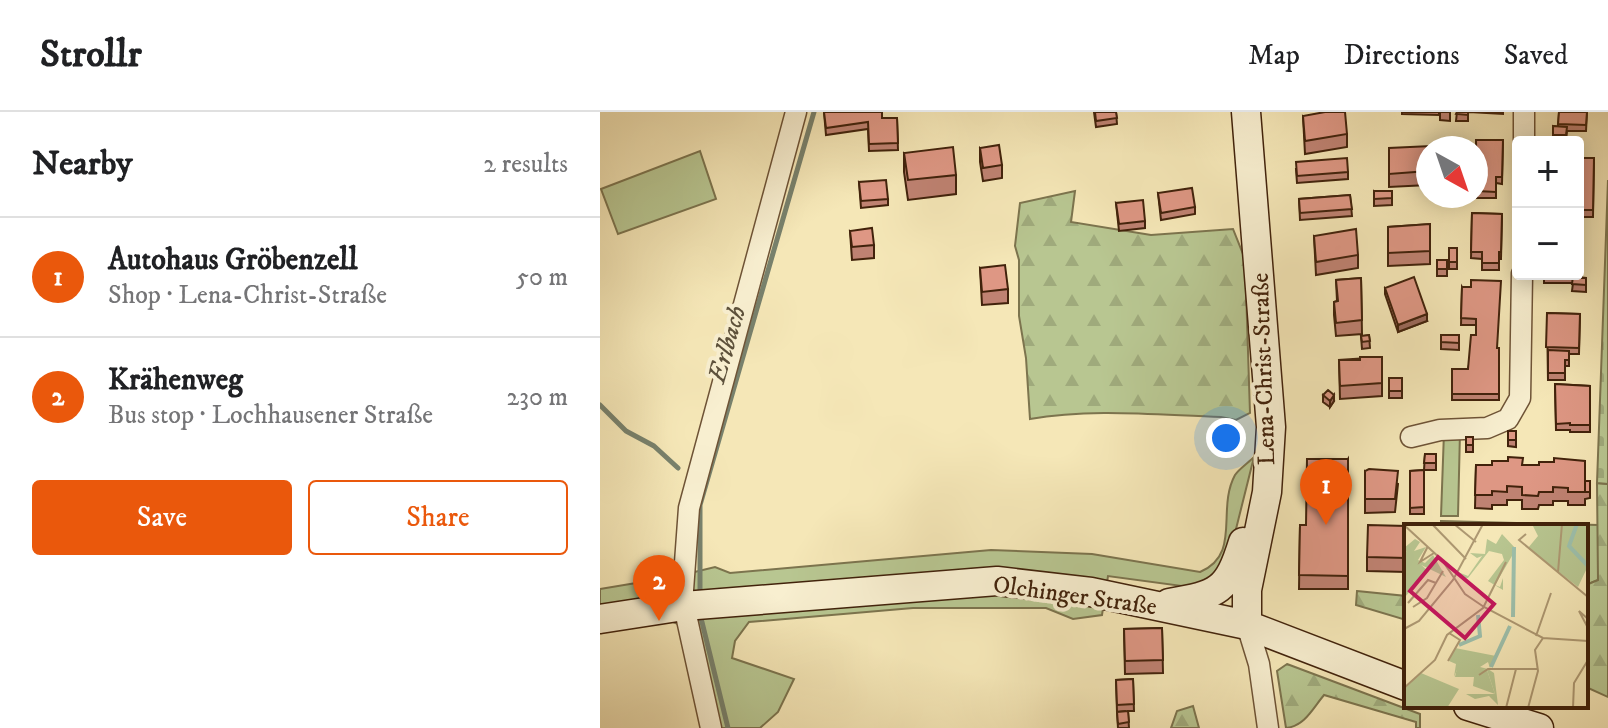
<!DOCTYPE html>
<html lang="en">
<head>
<meta charset="utf-8">
<style>
  :root { --surface:#fff; --page:#f2f2f2; --text:#202124; --muted:#757577; --line:#e0e0e0; --accent:#ea580c }
  body { margin:0; font-family:"IM FELL DW Pica",serif; background:var(--page); color:var(--text) }
  .controls { position:absolute; right:24px; top:24px; display:grid; overflow:hidden; border-radius:8px; box-shadow:0 4px 20px #0003 }
  .controls button { width:72px; height:72px; display:grid; place-items:center; padding:0; border:0; border-bottom:2px solid var(--line); background:var(--surface); color:var(--text); font:40px sans-serif }
  .compass { position:absolute; left:816px; top:24px; width:72px; height:72px; border-radius:50%; background:var(--surface); box-shadow:0 4px 20px #0003; rotate:140deg }
  .you { position:absolute; left:626px; top:326px; width:28px; height:28px; margin:-20px; border:6px solid #fff; border-radius:50%; background:#1a73e8; box-shadow:0 0 0 12px #1a73e833 }
  .badge { display:grid; place-items:center; width:52px; height:52px; border-radius:50%; background:var(--accent); color:#fff; font-size:26px; font-weight:700 }
  .pin { position:absolute; translate:-50% -66px; filter:drop-shadow(0 2px 4px #0008) }
  .pin::after { content:''; position:absolute; top:42px; width:28px; height:24px; background:inherit; clip-path:polygon(0 0,100% 0,50% 100%) }
  .list { margin:0; padding:0; list-style:none }
  h2 { display:flex; justify-content:space-between; align-items:center; height:104px; margin:0; padding:0 32px; font-size:34px }
  h2 small { font-size:26px; font-weight:400; color:var(--muted) }
  .list li { display:grid; grid-template-columns:52px 1fr auto; gap:24px; align-items:center; box-sizing:border-box; height:120px; padding:0 32px; border-top:2px solid var(--line) }
  .list b { display:block; font-size:30px; white-space:nowrap }
  .list p { margin:0; font-size:26px; white-space:nowrap; color:var(--muted) }
  .list em { font-size:26px; font-style:normal; color:var(--muted) }
  .actions { display:flex; gap:16px; padding:24px 32px }
  .actions a { flex:1; padding:18px 0; border:2px solid var(--accent); border-radius:8px; text-align:center; font-size:28px; color:var(--accent) }
  .actions .main { background:var(--accent); color:#fff }
  .map { position:relative; flex:none; width:1008px; height:616px; overflow:hidden }
  header { display:flex; align-items:center; gap:48px; box-sizing:border-box; height:112px; padding:0 40px; background:var(--surface); border-bottom:2px solid var(--line) }
  header strong { font-size:38px }
  nav { display:flex; gap:44px; margin-inline-start:auto; font-size:28px }
  main { display:flex }
  aside { flex:1; background:var(--surface) }
  .map>svg:first-child { display:block }
  .green { fill:#b8c691; stroke:#7c744e; stroke-width:2 }
  .forest { fill:url(#forest-firs); stroke:#7c744e; stroke-width:2 }
  .cemetery { fill:url(#cemetery-stones); stroke:#7c744e; stroke-width:2 }
  .lines { fill:none; stroke-linecap:round; stroke-linejoin:round }
  .stream { stroke:#78816c; stroke-width:5 }
  .street-casing { stroke:#6e5336; stroke-width:23 }
  .secondary-casing { stroke:#41220b; stroke-width:31 }
  .street { stroke:#f8efd0; stroke-width:20 }
  .secondary { stroke:#f8efd0; stroke-width:28 }
  .wall { fill:#bf8272; stroke:#41220b; stroke-width:2 }
  .shaded-wall { fill:#9b6a5c; stroke:#41220b; stroke-width:2 }
  .building { fill:#de9784; stroke:#41220b; stroke-width:2 }
  .labels { text-anchor:middle; stroke-width:8; stroke-linejoin:round; paint-order:stroke }
  .street-label { font-size:24px; fill:#41220b; stroke:#f8efd0 }
  .water-label { font-size:26px; font-style:italic; fill:#5d513b; stroke:#f8efd0 }
  .inset-river { fill:none; stroke:#9dc0ac; stroke-width:4 }
  .inset-road { fill:none; stroke:#ad9872; stroke-width:2 }
  .view { fill:#c2185b; fill-opacity:0.15; stroke:#c2185b; stroke-width:4 }
  .inset-edge { fill:none; stroke:#41220b; stroke-width:4 }
</style>
</head>
<body>
<header>
<strong>Strollr</strong>
<nav><a>Map</a><a>Directions</a><a>Saved</a></nav>
</header>
<main>
<aside>
<h2>Nearby<small>2 results</small></h2>
<ul class="list">
<li><span class="badge">1</span><div><b>Autohaus Gröbenzell</b><p>Shop · Lena-Christ-Straße</p></div><em>50 m</em></li>
<li><span class="badge">2</span><div><b>Krähenweg</b><p>Bus stop · Lochhausener Straße</p></div><em>230 m</em></li>
</ul>
<div class="actions"><a class="main">Save</a><a>Share</a></div>
</aside>
<div class="map">
<svg width="1008" height="616" viewBox="0 0 1008 616">
  <defs>
    <pattern id="forest-firs" width="22" height="20" patternUnits="userSpaceOnUse" patternTransform="scale(2)"><rect width="22" height="20" fill="#b8c691"/><path d="M5 1l3.5 6h-7zM16 11l3.5 6h-7z" fill="#9faa7c"/></pattern>
    <pattern id="cemetery-stones" width="16" height="16" patternUnits="userSpaceOnUse" patternTransform="scale(2)"><rect width="16" height="16" fill="#b8c691"/><path d="M2 7V4a2 2 0 0 1 4 0v3zM10 15v-3a2 2 0 0 1 4 0v3z" fill="#9faa7c"/></pattern>
  </defs>
  <rect width="100%" height="100%" fill="#f5e7b7"/>
  <filter id="stains"><feTurbulence type="fractalNoise" baseFrequency=".0025" numOctaves="4"/><feColorMatrix values="0 0 0 0 .2 0 0 0 0 .09 0 0 0 0 .02 0 0 0 .5 -.17"/></filter>
  <radialGradient id="worn" r=".72"><stop offset=".6" stop-color="#630" stop-opacity="0"/><stop offset="1" stop-color="#630" stop-opacity=".3"/></radialGradient>
  <path class="green" d="M 100,39 L 116,87 L 18,122 L 1,77 Z
    M 844,320 L 860,320 L 858,404 L 841,404 Z
    M 654,345 L 627,453 L 604,477 L 508,464 L 502,503 L 473,507 L 446,496 L 313,496 L 149,510 L 135,529 L 132,546 L 194,567 L 178,600 L 160,616 L 119,616 L 78,512 L 68,508 L 0,519 L 0,477 L 78,464 L 115,455 L 130,461 L 391,438 L 492,442 L 600,460 C 642,442 616,398 635,363 C 639,357 648,351 654,345 Z
    M 841,409 L 998,413 L 998,468 L 986,473 L 986,414 L 841,414 Z"/>
  <path class="forest" d="M 475,79 L 471,110 L 551,123 L 633,117 L 645,147 L 650,301 L 636,308 L 621,305 C 558,303 491,296 430,307 L 426,246 L 419,204 L 419,148 L 415,134 L 420,91 Z
    M 997,371 L 1008,372 L 1008,585 L 986,575 L 986,473 L 998,468 Z
    M 757,479 L 806,484 L 806,508 L 756,493 Z
    M 687,552 L 820,602 L 820,616 L 816,616 L 816,610 L 724,583 C 713,596 705,614 686,616 L 677,559 Z
    M 593,594 L 599,616 L 571,616 L 577,599 Z"/>
  <path class="cemetery" d="M 1008,68 L 1008,372 L 997,371 Z"/>
  <g class="lines">
    <path class="stream" d="M 0,293 L 26,319 L 54,334 L 78,356
      M 100,479 L 100,393 L 214,0
      M 101,506 L 128,616"/>
    <g class="street-casing">
      <path id="street" d="M 924,30 L 924,0
        M 811,325 L 840,318 L 887,316 L 908,307 L 920,286 L 922,162
        M 647,513 L 659,552 L 668,616
        M 111,616 L 84,494 L 83,478 L 89,396 L 196,0"/>
    </g>
    <g class="secondary-casing">
      <path id="secondary" d="M 646,0 L 671,315 L 667,380 L 647,478 L 647,513
        M 569,491 C 618,483 628,479 643,430
        M 0,507 L 84,494 L 397,469 L 491,480 L 647,513 L 806,574
        M 868,594 L 939,616"/>
    </g>
    <use href="#street" class="street"/>
    <use href="#secondary" class="secondary"/>
  </g>
  <path class="wall" d="M 224,0 L 282,6 L 297,6 L 298,38 L 269,39 L 268,17 L 226,23 Z
    M 494,0 L 516,0 L 517,12 L 496,15 Z
    M 802,0 L 839,0 L 839,3 L 802,2 Z
    M 840,0 L 850,0 L 850,9 L 840,8 Z
    M 857,0 L 868,0 L 868,9 L 856,9 Z
    M 869,0 L 903,0 L 903,2 Z
    M 959,0 L 987,0 L 986,19 L 967,19 L 966,30 L 953,30 L 953,14 L 958,15 Z
    M 703,4 L 747,22 L 747,35 L 705,42 Z
    M 876,28 L 903,28 L 902,72 L 896,71 L 896,86 L 877,86 Z
    M 380,36 L 402,53 L 402,66 L 383,69 L 380,50 Z
    M 789,36 L 828,36 L 828,73 L 789,75 Z
    M 304,41 L 356,63 L 356,82 L 308,88 L 304,60 Z
    M 978,46 L 994,46 L 993,105 L 978,105 Z
    M 696,57 L 748,60 L 748,67 L 697,71 Z
    M 259,70 L 288,87 L 288,93 L 261,96 Z
    M 774,79 L 792,86 L 792,93 L 774,94 Z
    M 558,81 L 595,95 L 595,102 L 561,108 Z
    M 750,83 L 752,104 L 700,108 L 699,87 Z
    M 516,91 L 545,109 L 545,116 L 519,119 Z
    M 872,101 L 902,102 L 901,147 L 899,147 L 899,158 L 882,158 L 882,147 L 871,146 Z
    M 830,112 L 830,152 L 788,154 L 788,115 Z
    M 250,119 L 274,133 L 274,146 L 252,148 Z
    M 714,124 L 758,143 L 758,156 L 716,163 Z
    M 849,136 L 857,136 L 857,157 L 849,157 Z
    M 837,148 L 847,148 L 847,164 L 837,164 Z
    M 380,156 L 408,177 L 408,191 L 382,193 Z
    M 944,162 L 986,166 L 986,180 L 972,179 L 973,171 L 944,171 Z
    M 761,166 L 762,222 L 736,224 L 734,203 L 734,190 L 737,189 L 736,168 Z
    M 862,175 L 897,236 L 899,236 L 899,288 L 852,288 L 852,257 L 868,257 L 876,223 L 876,213 L 861,213 Z
    M 785,176 L 827,209 L 798,220 L 785,182 Z
    M 947,201 L 980,202 L 979,242 L 969,242 L 969,254 L 965,254 L 965,268 L 948,268 Z
    M 769,223 L 770,236 L 762,237 L 761,224 Z
    M 841,223 L 859,223 L 859,238 L 841,237 Z
    M 782,245 L 782,284 L 740,287 L 739,248 Z
    M 789,266 L 802,266 L 802,286 L 789,286 Z
    M 955,272 L 990,274 L 990,320 L 970,320 L 970,318 L 956,318 Z
    M 723,283 L 734,289 L 730,295 L 723,290 Z
    M 908,319 L 916,319 L 916,335 L 908,334 Z
    M 866,325 L 873,325 L 873,340 L 866,340 Z
    M 825,342 L 836,342 L 836,358 L 824,358 Z
    M 748,347 L 748,477 L 699,477 L 700,413 L 706,413 Z
    M 908,349 L 985,369 L 990,369 L 990,386 L 985,387 L 985,393 L 968,393 L 968,389 L 953,389 L 953,393 L 939,393 L 938,397 L 922,397 L 922,388 L 907,388 L 907,393 L 892,393 L 892,397 L 875,396 L 876,353 L 892,353 Z
    M 824,358 L 824,402 L 810,402 L 810,359 Z
    M 765,359 L 798,372 L 795,400 L 765,401 Z
    M 806,414 L 806,460 L 767,459 L 767,445 Z
    M 562,516 L 563,561 L 525,562 L 524,517 Z
    M 533,567 L 534,599 L 528,599 L 529,616 L 518,616 L 517,600 L 526,599 L 517,600 L 516,568 Z"/>
  <path class="shaded-wall" d="M 827,202 L 827,209 L 798,220 L 798,213 Z
    M 734,283 L 734,289 L 730,295 L 730,289 Z"/>
  <path class="building" d="M 224,0 L 282,0 L 282,6 L 297,6 L 298,31 L 269,32 L 268,10 L 226,16 Z
    M 495,0 L 516,0 L 517,6 L 496,9 Z
    M 725,0 L 745,0 L 747,22 L 705,29 L 703,4 Z
    M 857,0 L 868,0 L 868,3 L 856,2 Z
    M 959,0 L 987,0 L 986,13 L 958,12 Z
    M 953,14 L 967,15 L 966,23 L 953,23 Z
    M 876,28 L 903,28 L 902,65 L 896,65 L 896,80 L 877,79 Z
    M 399,33 L 402,53 L 383,56 L 380,36 Z
    M 831,34 L 831,36 L 828,36 L 828,59 L 789,62 L 789,36 Z
    M 353,35 L 356,63 L 308,68 L 304,41 Z
    M 747,46 L 748,60 L 697,64 L 696,50 Z
    M 978,46 L 994,46 L 993,98 L 978,98 Z
    M 286,68 L 288,87 L 261,89 L 259,70 Z
    M 592,76 L 595,95 L 561,101 L 558,81 Z
    M 774,79 L 792,79 L 792,86 L 774,87 Z
    M 750,83 L 752,97 L 700,101 L 699,87 Z
    M 543,88 L 545,109 L 519,112 L 516,91 Z
    M 872,101 L 902,102 L 901,140 L 899,140 L 899,151 L 882,151 L 882,140 L 871,140 Z
    M 830,112 L 830,139 L 788,141 L 788,115 Z
    M 272,116 L 274,133 L 252,135 L 250,119 Z
    M 756,117 L 758,143 L 716,150 L 714,124 Z
    M 978,132 L 982,132 L 982,166 L 986,166 L 986,173 L 972,172 L 973,164 L 944,164 L 944,162 L 978,162 Z
    M 849,136 L 857,136 L 857,150 L 849,150 Z
    M 837,148 L 847,148 L 847,157 L 837,157 Z
    M 405,153 L 408,177 L 382,180 L 380,156 Z
    M 814,165 L 827,202 L 798,213 L 785,176 Z
    M 761,166 L 762,208 L 736,211 L 734,190 L 738,189 L 736,168 Z
    M 871,168 L 901,169 L 897,236 L 899,236 L 899,282 L 852,282 L 852,257 L 868,257 L 871,223 L 876,223 L 876,207 L 861,206 L 862,175 L 871,175 Z
    M 947,201 L 980,202 L 979,236 L 946,235 Z
    M 769,223 L 770,229 L 762,230 L 761,224 Z
    M 841,223 L 859,223 L 859,231 L 841,230 Z
    M 948,238 L 969,239 L 969,248 L 965,248 L 965,261 L 948,261 Z
    M 760,245 L 782,245 L 782,271 L 740,274 L 739,248 L 760,248 Z
    M 789,266 L 802,266 L 802,279 L 789,279 Z
    M 955,272 L 990,274 L 990,313 L 970,313 L 970,311 L 956,312 Z
    M 728,278 L 734,283 L 730,289 L 723,283 Z
    M 908,319 L 916,319 L 916,328 L 908,328 Z
    M 866,325 L 873,325 L 873,333 L 866,333 Z
    M 825,342 L 836,342 L 836,351 L 824,351 Z
    M 908,345 L 923,346 L 922,353 L 939,353 L 939,350 L 954,350 L 954,346 L 985,349 L 985,380 L 968,380 L 968,376 L 953,375 L 953,380 L 939,380 L 938,384 L 922,383 L 922,375 L 907,374 L 907,380 L 892,379 L 892,383 L 875,383 L 876,353 L 892,353 L 892,349 L 908,349 Z
    M 707,347 L 748,347 L 748,464 L 699,463 L 700,413 L 706,413 Z
    M 769,357 L 798,359 L 795,387 L 765,387 L 765,359 Z
    M 824,358 L 824,395 L 810,396 L 810,359 Z
    M 985,369 L 990,369 L 990,380 L 985,380 Z
    M 892,412 L 892,414 L 853,414 L 853,413 Z
    M 768,413 L 806,414 L 806,446 L 767,445 Z
    M 562,516 L 563,548 L 525,549 L 524,517 Z
    M 533,567 L 534,592 L 517,593 L 516,568 Z
    M 528,599 L 529,610 L 518,612 L 517,600 Z"/>
  <g class="labels">
    <g class="street-label">
      <text transform="translate(663 257) rotate(-92)" y="8">Lena-Christ-Straße</text>
      <text transform="translate(475 483) rotate(8)" y="8">Olchinger Straße</text>
    </g>
    <g class="water-label">
      <text transform="translate(126 232) rotate(-74)" y="9">Erlbach</text>
    </g>
  </g>
  <g transform="translate(804 412)">
    <rect width="184" height="184" fill="#f5e7b7"/>
    <path d="M 128,0 L 184,0 L 184,42 L 174,63 L 124,24 L 134,12 ZM 54,140 L 83,146 L 91,170 L 69,162 L 70,153 L 51,153 ZM 17,149 L 55,165 L 43,184 L 0,184 L 0,164 Z" fill="#b8c691"/>
    <path d="M 98,10 L 112,25 L 91,61 L 96,63 L 99,54 L 99,66 L 84,57 L 100,36 L 98,30 L 85,27 L 64,54 L 56,54 L 54,48 L 64,52 L 78,32 L 73,34 L 66,29 L 81,30 L 83,15 L 92,20 ZM 11,15 L 16,18 L 10,27 L 22,23 L 14,36 L 21,39 L 29,31 L 42,53 L 9,37 L 0,24 ZM 51,124 L 92,132 L 86,144 L 84,138 L 76,143 L 84,145 L 90,149 L 94,181 L 85,172 L 71,175 L 62,170 L 91,170 L 83,146 L 74,145 L 72,151 L 70,144 L 55,141 L 50,153 L 52,140 L 45,137 Z" fill="#b8c691"/>
    <path d="M 1,26 L 24,47 L 0,74 L 0,27 Z" fill="#b8c691"/>
    <path d="M 53,126 L 83,131 L 73,142 L 47,136 Z" fill="#b8c691"/>
    <path class="inset-river" d="M 173,0 L 165,22 L 183,41M 109,93 L 110,23M 55,121 L 76,112 L 74,91M 87,143 L 106,102"/>
    <path class="inset-road" d="M 28,0 L 62,35M 50,0 L 72,18M 0,1 L 38,36 L 61,70 L 80,83 L 139,114 L 184,117M 122,10 L 115,16 L 184,73M 24,22 L 16,38 L 30,29M 154,48 L 158,0M 4,79 L 24,56 L 32,59M 9,83 L 23,74 L 39,47M 184,95 L 175,87 L 184,104M 0,105 L 15,97 L 49,56 L 79,0M 132,112 L 147,69M 44,137 L 56,116 L 45,109M 75,151 L 84,145 L 134,145M 0,164 L 31,136 L 43,111 L 79,84 L 102,38M 102,184 L 112,145M 124,184 L 134,147 L 131,126 L 139,114M 169,184 L 170,159 L 184,136"/>
    <path class="view" d="M 34,33 L 90,80 L 61,114 L 6,67 Z"/>
    <rect width="184" height="184" class="inset-edge"/>
  </g>
  <rect width="100%" height="100%" filter="url(#stains)"/>
  <rect width="100%" height="100%" fill="url(#worn)"/>
</svg>
<div class="controls">
<button>+</button>
<button>−</button>
</div>
<svg class="compass" viewBox="-18 -18 36 36"><path d="M0-13l5 13h-10z" fill="#e53935"/><path d="M0 13l5-13h-10z" fill="#757577"/></svg>
<div class="you"></div>
<div class="pin badge" style="left:726px;top:413px">1</div>
<div class="pin badge" style="left:59px;top:509px">2</div>
</div>
</main>
</body>
</html>
